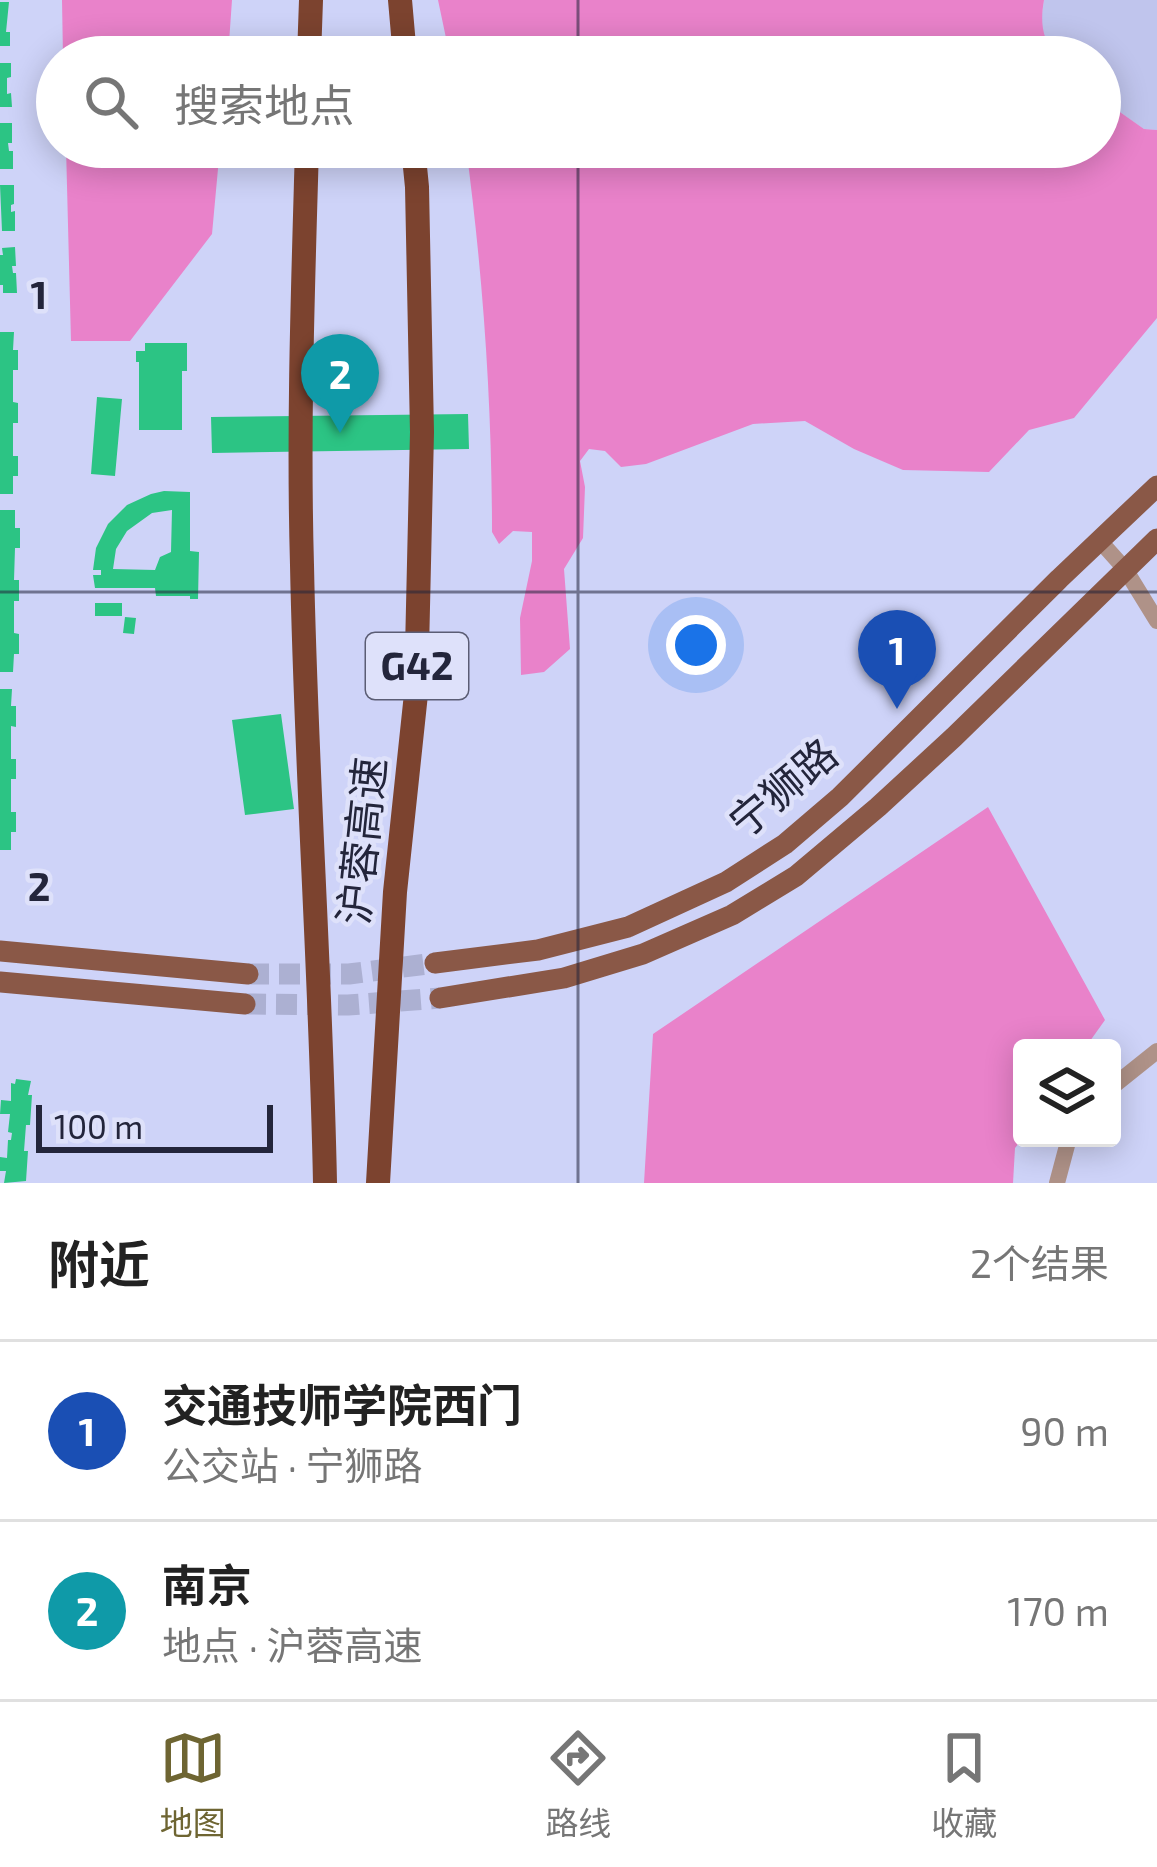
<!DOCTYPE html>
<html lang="zh">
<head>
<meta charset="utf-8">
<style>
  :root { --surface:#fff; --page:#f2f2f2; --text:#222; --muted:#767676; --line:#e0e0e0; --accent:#6e6532 }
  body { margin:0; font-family:"Exo 2","Noto Sans SC",sans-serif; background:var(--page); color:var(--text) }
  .controls { position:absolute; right:36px; bottom:36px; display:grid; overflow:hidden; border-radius:12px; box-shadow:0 6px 30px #0003 }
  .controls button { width:108px; height:108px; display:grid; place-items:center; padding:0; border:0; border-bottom:3px solid var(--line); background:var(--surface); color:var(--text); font:60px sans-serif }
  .scale { position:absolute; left:36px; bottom:30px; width:237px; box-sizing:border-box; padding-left:12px; border:6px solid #23253b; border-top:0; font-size:33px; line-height:42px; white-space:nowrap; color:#23253b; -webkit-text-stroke:9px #dee1fa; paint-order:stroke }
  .you { position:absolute; left:696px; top:645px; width:42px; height:42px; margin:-30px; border:9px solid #fff; border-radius:50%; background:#1a73e8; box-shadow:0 0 0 18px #1a73e833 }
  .badge { display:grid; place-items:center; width:78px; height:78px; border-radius:50%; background:var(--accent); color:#fff; font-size:39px; font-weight:700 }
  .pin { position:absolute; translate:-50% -99px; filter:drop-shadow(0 3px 6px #0008) }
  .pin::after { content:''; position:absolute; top:63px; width:42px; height:36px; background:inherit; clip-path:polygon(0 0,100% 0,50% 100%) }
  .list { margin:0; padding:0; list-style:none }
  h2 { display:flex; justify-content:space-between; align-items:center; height:156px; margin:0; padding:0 48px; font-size:51px }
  h2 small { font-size:39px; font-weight:400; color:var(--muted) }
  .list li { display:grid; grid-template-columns:78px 1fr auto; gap:36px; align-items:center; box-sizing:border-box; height:180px; padding:0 48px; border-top:3px solid var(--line) }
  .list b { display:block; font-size:45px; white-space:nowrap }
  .list p { margin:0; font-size:39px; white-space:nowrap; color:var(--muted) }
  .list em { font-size:39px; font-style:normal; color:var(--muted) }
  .icon { flex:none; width:66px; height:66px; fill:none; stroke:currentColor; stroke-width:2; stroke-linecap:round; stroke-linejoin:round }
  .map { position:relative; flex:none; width:1157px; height:1183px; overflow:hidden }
  .search { position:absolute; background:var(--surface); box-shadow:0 6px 30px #0003; left:36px; right:36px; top:36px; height:132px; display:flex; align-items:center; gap:30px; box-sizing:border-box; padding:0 42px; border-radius:66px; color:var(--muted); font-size:45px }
  .sheet { height:516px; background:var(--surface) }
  nav { display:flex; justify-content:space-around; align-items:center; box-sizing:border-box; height:168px; border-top:3px solid var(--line); background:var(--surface); font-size:33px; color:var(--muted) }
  nav a { display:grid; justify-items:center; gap:6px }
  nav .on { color:var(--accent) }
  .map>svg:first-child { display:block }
  .built { fill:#c0c5ed }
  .green { fill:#e982ca }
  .building { fill:#2cc484; fill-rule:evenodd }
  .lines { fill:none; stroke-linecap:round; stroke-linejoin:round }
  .major-tunnel { stroke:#acb0d2; stroke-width:21; stroke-dasharray:21 10; stroke-linecap:butt }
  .minor { stroke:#af9288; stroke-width:16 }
  .major { stroke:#8a5847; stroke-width:21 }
  .highway { stroke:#7c432f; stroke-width:24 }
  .grid { fill:none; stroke:#23253b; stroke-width:3; stroke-opacity:0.55 }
  .labels { text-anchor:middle; stroke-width:9; stroke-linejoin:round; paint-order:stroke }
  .shield { fill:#dee1fa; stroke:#5b5d74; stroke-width:3 }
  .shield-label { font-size:39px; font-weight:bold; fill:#23253b }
  .street-label { font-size:42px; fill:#23253b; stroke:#dee1fa }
  .grid-label { font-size:39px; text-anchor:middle; font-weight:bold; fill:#23253b; stroke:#dee1fa; stroke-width:9; stroke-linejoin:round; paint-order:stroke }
</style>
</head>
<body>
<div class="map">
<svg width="1157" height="1183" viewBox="0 0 1157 1183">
  <rect width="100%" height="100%" fill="#ced3f8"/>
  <path class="built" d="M 1044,0 L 1157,0 L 1157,130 L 1144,129 L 1100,98 L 1100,57 L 1056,56 L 1044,40 L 1041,22 Z"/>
  <path class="green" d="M 62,0 L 232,0 L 228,57 L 63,57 Z
    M 438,0 L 1044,0 C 1040,23 1042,38 1056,57 L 450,57 Z
    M 1100,98 L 1144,129 L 1157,130 L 1157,318 L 1074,418 L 1029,430 L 989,472 L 903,470 L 854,449 L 805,421 L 753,424 L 646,464 L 621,467 L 605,451 L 589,449 L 580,461 L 585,487 L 583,538 L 564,569 L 570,649 L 544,672 L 521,675 L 520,618 L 532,561 L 532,532 L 513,531 L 499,544 L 492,532 C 492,403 483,275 466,147 L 1100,147 Z
    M 66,147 L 220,147 L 212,234 L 130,341 L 71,341 Z
    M 988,807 L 1105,1020 L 1085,1048 L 1022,1048 L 1023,1138 L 1015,1148 L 1013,1183 L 644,1183 L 653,1034 Z"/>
  <path class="building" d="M 0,2 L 9,2 L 6,32 L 10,32 L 10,46 L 0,46 Z
    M 0,63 L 11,63 L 11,77 L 7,78 L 7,94 L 11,93 L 12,107 L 0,107 Z
    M 0,123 L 12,123 L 12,143 L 8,143 L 9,151 L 13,151 L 13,169 L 0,169 Z
    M 0,185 L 14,185 L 14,204 L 11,205 L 11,212 L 15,211 L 15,231 L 2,231 Z
    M 15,247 L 16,266 L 12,266 L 13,273 L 16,273 L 17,293 L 3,293 L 3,285 L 0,285 L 0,255 L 3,255 L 2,248 Z
    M 0,332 L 14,332 L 13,350 L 18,350 L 18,370 L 13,370 L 13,402 L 18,403 L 18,423 L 13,423 L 13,456 L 18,456 L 18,476 L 13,476 L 13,494 L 0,494 Z
    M 145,343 L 187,343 L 187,371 L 182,371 L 182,430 L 139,430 L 139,362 L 136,362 L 136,351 L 145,351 Z
    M 97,397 L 122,399 L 115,476 L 91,474 Z
    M 468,414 L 469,449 L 212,453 L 211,417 Z
    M 164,491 L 190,492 L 190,551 L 199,552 L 198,599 L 190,599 L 190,596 L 156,596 L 155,588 L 95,588 L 93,575 L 101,575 L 101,570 L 93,570 L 96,548 L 108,524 L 127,505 L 151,494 ZM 172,510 L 171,552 L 160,557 L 155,570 L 113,569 L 116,549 L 127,531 L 152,513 Z
    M 0,510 L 15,510 L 15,528 L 20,528 L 20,548 L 15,548 L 14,580 L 19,580 L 19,601 L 14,601 L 14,633 L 19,634 L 19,654 L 14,654 L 13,672 L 0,672 Z
    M 95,603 L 122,603 L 122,616 L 95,616 Z
    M 125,617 L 136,618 L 134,634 L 123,633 Z
    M 0,689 L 12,689 L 11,706 L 16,706 L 16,727 L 11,726 L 11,759 L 16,759 L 16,779 L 11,779 L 11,812 L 16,812 L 16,832 L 11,832 L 11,850 L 0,850 Z
    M 281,714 L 294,809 L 245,815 L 232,720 Z
    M 16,1079 L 31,1081 L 28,1095 L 32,1095 L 30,1125 L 26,1125 L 24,1151 L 28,1151 L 26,1181 L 4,1183 L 6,1171 L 0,1171 L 0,1157 L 7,1158 L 8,1140 L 11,1140 L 12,1133 L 8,1132 L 10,1114 L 0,1114 L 1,1100 L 11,1101 L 11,1083 L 15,1084 Z"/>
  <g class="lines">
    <path class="major-tunnel" d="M 248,974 L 349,974 L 435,963
      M 245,1004 L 348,1005 L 440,998"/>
    <path class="minor" d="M 1100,541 L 1125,569 L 1157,621
      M 1112,1087 L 1157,1051
      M 1057,1183 L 1069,1138"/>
    <path class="major" d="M 0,951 L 248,974
      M 435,963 L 538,950 L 628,927 L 726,882 L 785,844 L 840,797 L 1059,579 L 1157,486
      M 0,982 L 245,1004
      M 440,998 L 564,978 L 643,954 L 732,915 L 796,876 L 878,807 L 954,737 L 1157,539"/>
    <path class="highway" d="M 400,0 L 405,57
      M 309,57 L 311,0
      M 307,147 C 303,286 298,426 302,565 C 306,771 321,977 325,1183
      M 378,1183 L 395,892 L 416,694 L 422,432 L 417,187 L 413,147"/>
  </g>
  <path class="grid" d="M 578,0 L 578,57M 578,147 L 578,1183M 0,592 L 1157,592"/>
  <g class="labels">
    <rect class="shield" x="366" y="633" width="102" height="66" rx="9"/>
    <g class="shield-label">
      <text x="417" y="680">G42</text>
    </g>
    <g class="street-label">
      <text transform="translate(783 788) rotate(-40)" y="15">宁狮路</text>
      <text transform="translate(362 841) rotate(-84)" y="15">沪蓉高速</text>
    </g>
  </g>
  <g class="grid-label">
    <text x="39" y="309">1</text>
    <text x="39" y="901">2</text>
  </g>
</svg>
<div class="controls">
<button><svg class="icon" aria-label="layers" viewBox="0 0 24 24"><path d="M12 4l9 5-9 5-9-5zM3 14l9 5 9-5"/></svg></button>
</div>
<div class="scale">100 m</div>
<div class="you"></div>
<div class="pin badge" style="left:897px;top:709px;background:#1a4fb4">1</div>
<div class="pin badge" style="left:340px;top:433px;background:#0f9aa8">2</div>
<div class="search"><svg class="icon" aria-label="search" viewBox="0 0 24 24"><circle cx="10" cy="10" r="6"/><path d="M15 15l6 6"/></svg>搜索地点</div>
</div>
<section class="sheet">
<h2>附近<small>2个结果</small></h2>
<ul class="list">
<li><span class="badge" style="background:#1a4fb4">1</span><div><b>交通技师学院西门</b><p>公交站 · 宁狮路</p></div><em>90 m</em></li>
<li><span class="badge" style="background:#0f9aa8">2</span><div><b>南京</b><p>地点 · 沪蓉高速</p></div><em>170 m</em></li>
</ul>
</section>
<nav>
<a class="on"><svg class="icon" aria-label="map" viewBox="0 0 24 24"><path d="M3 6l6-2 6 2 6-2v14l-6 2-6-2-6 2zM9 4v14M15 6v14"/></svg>地图</a>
<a><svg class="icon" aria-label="directions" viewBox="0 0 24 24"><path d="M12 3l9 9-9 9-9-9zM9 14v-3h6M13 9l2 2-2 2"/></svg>路线</a>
<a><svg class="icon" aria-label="saved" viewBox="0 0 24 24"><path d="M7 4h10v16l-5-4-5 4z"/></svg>收藏</a>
</nav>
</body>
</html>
